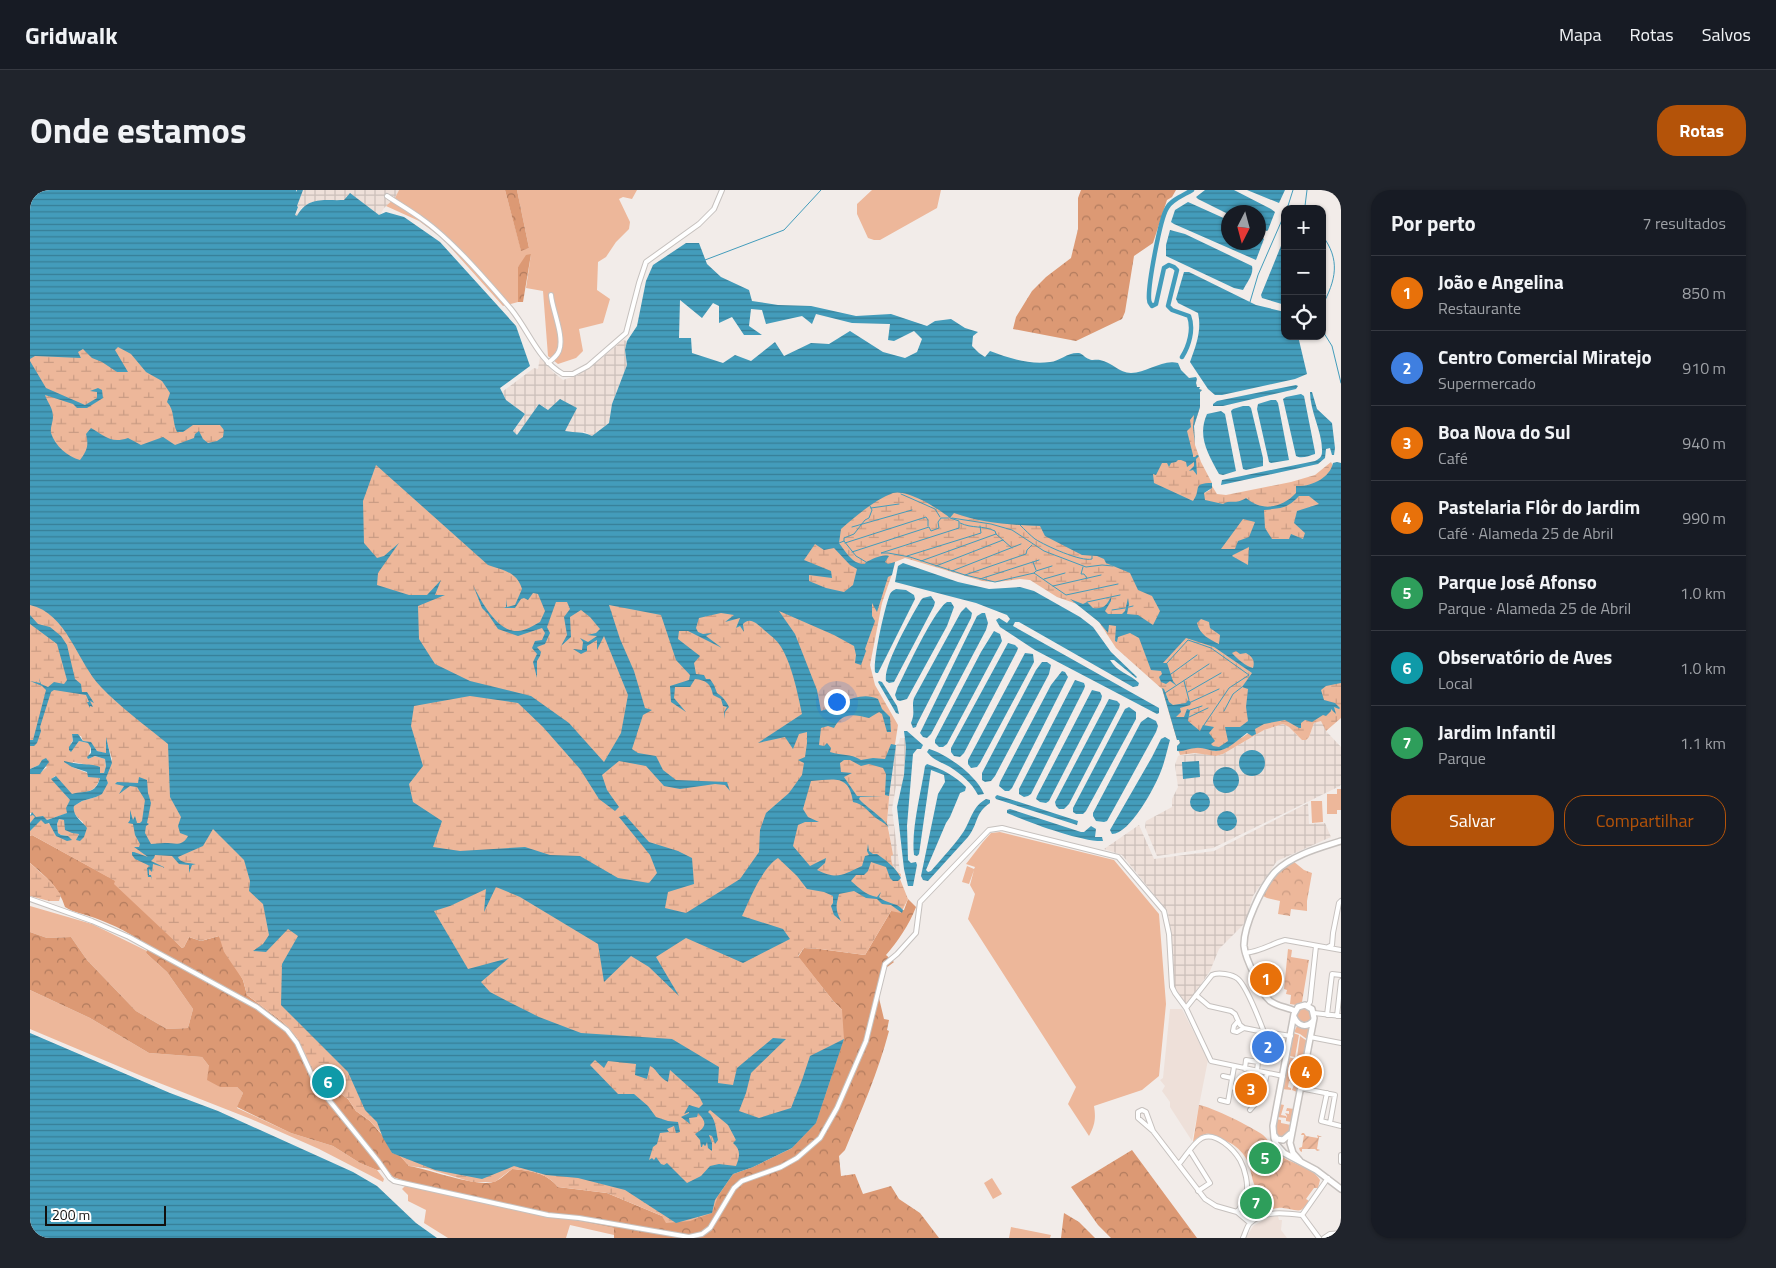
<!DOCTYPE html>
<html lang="pt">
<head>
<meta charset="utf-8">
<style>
  :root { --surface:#171b24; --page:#20242c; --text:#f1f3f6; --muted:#9ea1a6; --line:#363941; --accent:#b45309 }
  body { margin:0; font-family:"Titillium Web",sans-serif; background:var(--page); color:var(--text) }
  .controls { position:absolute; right:15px; top:15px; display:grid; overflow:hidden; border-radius:10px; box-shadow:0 1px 4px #0004 }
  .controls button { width:45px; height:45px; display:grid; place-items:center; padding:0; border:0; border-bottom:1px solid var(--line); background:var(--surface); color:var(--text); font:25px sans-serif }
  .compass { position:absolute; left:1191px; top:15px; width:45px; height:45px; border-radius:50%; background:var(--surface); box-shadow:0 1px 4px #0004; rotate:186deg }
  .scale { position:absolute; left:15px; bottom:12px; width:121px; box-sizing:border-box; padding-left:5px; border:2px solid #12100f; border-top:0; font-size:14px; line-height:18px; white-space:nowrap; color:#12100f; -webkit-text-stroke:4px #fff; paint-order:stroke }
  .you { position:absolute; left:806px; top:511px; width:18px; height:18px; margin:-12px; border:4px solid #fff; border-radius:50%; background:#1a73e8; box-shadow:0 0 0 8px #1a73e833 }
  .badge { display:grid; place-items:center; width:32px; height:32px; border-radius:50%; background:var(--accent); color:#fff; font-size:16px; font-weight:700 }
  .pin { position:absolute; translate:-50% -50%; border:2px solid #fff; box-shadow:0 1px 5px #0006 }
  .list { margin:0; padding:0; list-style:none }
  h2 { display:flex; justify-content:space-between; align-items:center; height:65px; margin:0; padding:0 20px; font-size:21px }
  h2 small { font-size:16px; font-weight:400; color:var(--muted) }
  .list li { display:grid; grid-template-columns:32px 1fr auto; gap:15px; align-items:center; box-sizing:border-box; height:75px; padding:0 20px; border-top:1px solid var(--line) }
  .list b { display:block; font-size:19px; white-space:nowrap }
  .list p { margin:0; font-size:16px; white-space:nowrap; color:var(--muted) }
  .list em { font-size:16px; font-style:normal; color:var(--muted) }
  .actions { display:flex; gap:10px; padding:15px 20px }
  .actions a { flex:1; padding:11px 0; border:1px solid var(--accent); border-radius:20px; text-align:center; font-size:18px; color:var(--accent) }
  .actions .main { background:var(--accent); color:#fff }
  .icon { flex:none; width:28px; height:28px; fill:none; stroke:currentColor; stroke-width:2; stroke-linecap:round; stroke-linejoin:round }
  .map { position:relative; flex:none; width:1311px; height:1048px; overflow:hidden; border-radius:20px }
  header { display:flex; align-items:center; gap:30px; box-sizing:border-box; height:70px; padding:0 25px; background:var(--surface); border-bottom:1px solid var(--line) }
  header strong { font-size:24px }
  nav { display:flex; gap:28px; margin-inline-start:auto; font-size:18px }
  .intro { display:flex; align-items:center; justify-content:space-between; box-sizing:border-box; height:120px; padding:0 30px }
  h1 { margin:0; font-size:35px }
  .button { padding:12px 22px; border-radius:20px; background:var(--accent); color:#fff; font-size:18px; font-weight:700 }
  main { display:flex; gap:30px; padding:0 30px }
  aside { flex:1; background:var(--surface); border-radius:20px; box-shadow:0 1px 4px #0004 }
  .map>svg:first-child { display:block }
  .built { fill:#eee0d9 }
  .industrial { fill:url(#industrial-grid) }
  .grass { fill:#edb79a }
  .forest { fill:url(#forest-crowns) }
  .wetland { fill:url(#wetland-marsh) }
  .park { fill:url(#park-crowns) }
  .garden { fill:url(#garden-furrows) }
  .water { fill:url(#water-rules); fill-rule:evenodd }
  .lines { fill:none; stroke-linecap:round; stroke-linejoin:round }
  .stream { stroke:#439cbb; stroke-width:1 }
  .canal { stroke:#439cbb; stroke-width:4.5 }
  .minor-casing { stroke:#c6c1be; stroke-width:6 }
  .major-casing { stroke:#c6c1be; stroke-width:8 }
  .minor { stroke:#fff; stroke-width:4 }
  .major { stroke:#fff; stroke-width:5 }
</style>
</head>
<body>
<header>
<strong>Gridwalk</strong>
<nav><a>Mapa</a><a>Rotas</a><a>Salvos</a></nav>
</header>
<div class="intro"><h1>Onde estamos</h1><a class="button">Rotas</a></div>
<main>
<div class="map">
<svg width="1311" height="1048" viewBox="0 0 1311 1048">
  <defs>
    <pattern id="industrial-grid" width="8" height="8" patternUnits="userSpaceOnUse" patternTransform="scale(1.25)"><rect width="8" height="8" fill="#eee0d9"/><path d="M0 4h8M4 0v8" fill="none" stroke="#cbbfb9"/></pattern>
    <pattern id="forest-crowns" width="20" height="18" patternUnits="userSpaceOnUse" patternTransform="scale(1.25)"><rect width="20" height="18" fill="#dc9974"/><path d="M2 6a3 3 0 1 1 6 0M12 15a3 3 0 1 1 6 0" fill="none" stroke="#b17b5e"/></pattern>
    <pattern id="wetland-marsh" width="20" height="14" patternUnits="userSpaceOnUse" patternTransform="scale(1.25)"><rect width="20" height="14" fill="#edb79a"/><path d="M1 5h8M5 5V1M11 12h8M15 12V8" fill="none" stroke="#ca9c84"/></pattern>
    <pattern id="park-crowns" width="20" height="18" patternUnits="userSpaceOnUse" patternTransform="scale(1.25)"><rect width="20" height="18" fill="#edb79a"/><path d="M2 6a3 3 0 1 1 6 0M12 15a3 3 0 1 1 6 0" fill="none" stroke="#ca9c84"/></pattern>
    <pattern id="garden-furrows" width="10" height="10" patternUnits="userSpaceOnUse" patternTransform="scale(1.25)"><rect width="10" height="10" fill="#edb79a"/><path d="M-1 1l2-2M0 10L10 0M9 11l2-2" fill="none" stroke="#ca9c84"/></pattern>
    <pattern id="water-rules" width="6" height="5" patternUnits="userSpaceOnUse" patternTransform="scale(1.25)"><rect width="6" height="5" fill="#439cbb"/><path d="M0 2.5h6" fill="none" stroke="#377e96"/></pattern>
  </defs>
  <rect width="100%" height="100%" fill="#f2ece9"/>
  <path class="built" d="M 1140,819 L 1152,819 L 1178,870 L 1162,951 L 1140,917 L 1140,912 L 1132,901 L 1135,896 L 1130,890 L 1133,888 Z
    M 1248,1026 L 1249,1030 L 1252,1030 L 1251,1040 L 1257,1048 L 1216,1048 L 1223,1036 L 1239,1027 Z"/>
  <path class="industrial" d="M 273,0 L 369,0 L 365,8 L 354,18 L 350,25 L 314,10 L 271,18 L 268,26 L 265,26 L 268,18 L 267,16 L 270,5 Z
    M 593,150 L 597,151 L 595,160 L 597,175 L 582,214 L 579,233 L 562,246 L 555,242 L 544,243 L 535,241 L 518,220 L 509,214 L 488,245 L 483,242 L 495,224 L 476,210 L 472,202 L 504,178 L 508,179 L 510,167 L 523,182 L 533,190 L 548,185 L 567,172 Z
    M 1288,531 L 1292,531 L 1296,541 L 1311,557 L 1311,594 L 1310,596 L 1183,658 L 1127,666 L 1115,637 L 1116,631 L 1142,617 L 1142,609 L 1148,597 L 1145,575 L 1148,566 L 1170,563 L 1186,566 L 1193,564 L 1234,540 L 1253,534 L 1259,537 L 1272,550 L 1279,547 L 1284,533 Z
    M 870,548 L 875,548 L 876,557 L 873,597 L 866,596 L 862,619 L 870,682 L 868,683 L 861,672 L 859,638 L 857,632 L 862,574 L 866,555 L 869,553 Z
    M 1278,613 L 1279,634 L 1295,633 L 1301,647 L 1247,671 L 1223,706 L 1215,733 L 1189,759 L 1180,781 L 1157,815 L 1149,808 L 1144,798 L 1138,722 L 1092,665 L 1074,659 L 1109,635 L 1124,669 L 1184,661 Z"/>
  <path class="grass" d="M 369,0 L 475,0 L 491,60 L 499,58 L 487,0 L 607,0 L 602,9 L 593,7 L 589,9 L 600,32 L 599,39 L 586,52 L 576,67 L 568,72 L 567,100 L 580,109 L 573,133 L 549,139 L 553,161 L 546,168 L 528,174 L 518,166 L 513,101 L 496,98 L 501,64 L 488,77 L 488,112 L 473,116 L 412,48 L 389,31 L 356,16 L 365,8 Z
    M 842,0 L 911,0 L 907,18 L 850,50 L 844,50 L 838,48 L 827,24 L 827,14 Z
    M 1307,599 L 1311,599 L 1311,620 L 1307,620 L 1307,624 L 1297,624 L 1297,604 L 1307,604 Z
    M 1281,611 L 1292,611 L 1293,632 L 1282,633 Z
    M 970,642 L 1084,670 L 1129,724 L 1136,814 L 1129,886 L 1112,900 L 1064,916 C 1066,928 1065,935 1059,946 L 1038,914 L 1046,897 L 938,729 L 945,704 L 940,695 L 944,680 L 939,694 L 932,692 L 937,676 L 944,679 L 945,677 L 936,674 L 953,652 L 961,643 Z
    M 0,716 L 62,734 L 117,761 L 116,763 L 137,782 L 163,819 L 158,838 L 137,839 L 106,821 L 57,770 L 41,747 L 17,748 L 0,742 Z
    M 0,800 L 60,828 L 119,863 L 172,867 L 179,876 L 190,897 L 207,897 L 213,903 L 207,918 L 261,943 L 303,956 L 330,973 L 347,980 L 354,989 L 353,992 L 289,959 L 221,929 L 114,887 L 0,839 Z
    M1267 826a8 8 0 1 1 16 0a8 8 0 1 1-16 0Z
    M 1267,836 L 1279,838 L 1278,850 L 1270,844 L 1264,842 Z
    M 1263,843 L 1269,845 L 1265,867 L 1259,866 Z
    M 1270,846 L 1277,851 L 1274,868 L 1267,867 Z
    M 1259,867 L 1265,869 L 1264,876 L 1273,876 L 1267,902 L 1262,900 L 1265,892 L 1259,891 L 1258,897 L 1261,898 L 1261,900 L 1252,899 Z
    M 1249,914 L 1254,915 L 1251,925 L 1256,926 L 1256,928 L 1257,926 L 1255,923 L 1259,924 L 1259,921 L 1256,921 L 1257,918 L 1264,919 L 1261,932 L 1256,931 L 1256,928 L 1247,927 Z
    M 1246,929 L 1251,930 L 1251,933 L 1261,935 L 1258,944 L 1253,948 L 1246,946 Z
    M 962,988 L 972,1004 L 963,1009 L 954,993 Z
    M 375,996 L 584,1038 L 584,1045 L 540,1035 L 536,1048 L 418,1048 L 394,1033 L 396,1020 L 378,1011 L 378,1005 L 372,999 Z
    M 981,1037 L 1021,1045 L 1020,1048 L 979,1048 Z"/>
  <path class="forest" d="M 475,0 L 487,0 L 499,58 L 491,61 Z
    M 1051,0 L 1146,0 L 1142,7 L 1137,10 L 1123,53 L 1104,66 L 1095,122 L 1092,129 L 1046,151 L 983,139 L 986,127 L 1002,101 L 1016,87 L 1041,68 L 1048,39 L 1048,8 Z
    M 501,64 L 493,112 L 488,112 L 488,77 L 496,65 Z
    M 2,645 L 86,691 L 152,758 L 154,757 L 159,747 L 171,751 L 189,746 L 213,790 L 217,805 L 253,832 L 266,846 L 283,883 L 318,909 L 326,921 L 340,931 L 379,976 C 399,979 450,999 466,991 C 472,988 477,983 482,979 C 500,981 516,982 528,997 L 577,1003 L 632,1026 L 689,1004 L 703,984 L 723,977 L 762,958 L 812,820 L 804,812 L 768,767 L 774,758 L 790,759 L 835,765 L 861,721 L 874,720 L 878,709 L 886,717 C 879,735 868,751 856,765 L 864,772 L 856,778 L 849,808 L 854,829 L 859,830 L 857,840 L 859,841 C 848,883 831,921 815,960 L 809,966 L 811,986 L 825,984 L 833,1004 L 861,996 L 869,1009 L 890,1023 L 909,1048 L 584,1048 L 584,1038 L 375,996 L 375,991 L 363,987 L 356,979 L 347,980 L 330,973 L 303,956 L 261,943 L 207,917 L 213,903 L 207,897 L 190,897 L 177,890 L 179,876 L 172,867 L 119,863 L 60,828 L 0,800 L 0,742 L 17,748 L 41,747 L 57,770 L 106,821 L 137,839 L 158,838 L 163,819 L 137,782 L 116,763 L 118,757 C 103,744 84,735 65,728 C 55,724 44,723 35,717 C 29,697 16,687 0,673 L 0,646 Z
    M 1102,960 L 1167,1048 L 1081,1048 L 1068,1035 L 1041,997 Z
    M 1034,1023 L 1049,1032 L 1065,1048 L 1031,1048 Z"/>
  <path class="wetland" d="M 0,39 L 305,257 L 765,425 L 862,384 L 852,413 L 840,475 L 845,495 L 868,535 L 862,574 L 857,632 L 863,665 L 861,666 C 861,673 864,681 871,684 L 870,689 L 878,709 L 871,723 L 861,721 L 835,765 L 790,759 L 774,758 L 768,766 L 804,812 L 812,820 L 814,849 L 786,933 L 762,958 L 723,977 L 703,984 L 688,1006 L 682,1023 L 660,1031 L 636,1033 L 632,1026 L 577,1003 L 528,997 C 516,982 500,981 482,979 L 465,992 L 442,992 L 395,978 L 379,976 L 370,966 L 362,963 L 351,943 L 340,931 L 326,921 L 318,909 L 283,883 L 266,846 L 253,832 L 217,805 L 213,790 L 194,762 L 189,746 L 171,751 L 159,747 L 154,757 L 152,758 L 84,694 L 85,691 L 2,645 L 0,646 L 0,641 L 11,629 L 21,635 L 26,646 L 38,646 L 31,645 L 28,643 L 27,634 L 29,629 L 35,630 L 36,640 L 49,644 L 47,648 L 50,650 L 53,632 C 47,627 42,624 44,616 L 52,611 L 66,607 L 78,593 L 75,588 L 82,569 L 76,549 L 77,564 L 67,561 L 61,553 L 53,551 L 51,546 L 42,545 L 43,551 L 41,553 L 42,560 L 49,551 L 58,553 L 61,557 L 58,569 L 65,566 L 75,569 L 76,576 L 74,583 L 70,583 L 53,574 L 43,572 L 42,577 L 70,588 C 64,605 57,600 42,605 L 25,586 L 22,589 L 40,610 L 38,623 L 17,630 L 12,627 L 6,627 L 0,633 L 0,626 L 3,623 L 0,623 L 0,584 L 9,584 L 17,577 L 9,575 L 0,579 Z
    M 1166,193 L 1167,197 L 1170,197 L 1169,199 L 1172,200 L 1170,202 L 1170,217 L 1164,236 L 1165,255 L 1171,272 L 1182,293 L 1178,293 L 1169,316 L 1152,333 L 1076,238 Z
    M 1301,272 L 1303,276 L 1284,334 L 1257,373 L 1200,378 L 1169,326 L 1174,303 L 1180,300 L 1182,296 L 1187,304 L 1196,305 L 1261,292 L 1285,285 Z
    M 987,278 L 1260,490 L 1193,557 L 1183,557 L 1180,554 L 1174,558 L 1185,561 L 1194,559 L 1225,539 L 1225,536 L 1285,511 L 1311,426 L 1311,528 L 1296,541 L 1291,531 L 1284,533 L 1279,547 L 1276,550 L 1272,550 L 1259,537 L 1253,534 L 1234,540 L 1193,564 L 1186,566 L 1165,563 L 1150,565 L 1147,556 L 1150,553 L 1149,550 L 1147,550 L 1132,499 L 1086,458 L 1069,432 L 1047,414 L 1027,407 L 1000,390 L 990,389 L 967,392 L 952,391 L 875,368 L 865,372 L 864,377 L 824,402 L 780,423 L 731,315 Z
    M 0,673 L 21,692 L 31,705 L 29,711 L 19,711 L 0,706 Z"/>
  <path class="park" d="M 1263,671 L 1274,680 L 1282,683 L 1277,711 L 1277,721 L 1261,719 L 1260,726 L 1248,724 L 1250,711 L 1237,708 L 1233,706 C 1236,690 1251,680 1263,671 Z
    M 1258,759 L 1262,760 L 1261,767 L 1279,770 L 1272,812 L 1266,815 L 1260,814 L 1261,805 L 1256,804 L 1257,800 L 1254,799 Z
    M 1169,915 C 1182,917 1222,937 1233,945 C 1239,950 1242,958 1248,963 C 1260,975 1281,975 1290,990 L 1288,998 L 1284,998 L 1276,1009 L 1279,1011 C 1277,1014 1274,1018 1271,1020 C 1267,1022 1254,1017 1248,1018 C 1235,1019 1227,1031 1214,1025 L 1212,1021 L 1225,996 C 1221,988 1221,978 1217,970 C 1212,961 1205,955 1198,952 C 1182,946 1179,937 1163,952 Z"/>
  <path class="garden" d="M 1272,943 L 1274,943 L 1276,946 L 1288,948 L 1287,945 L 1292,947 L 1289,947 L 1287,959 L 1290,960 L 1287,961 L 1285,959 L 1272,959 L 1272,962 L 1270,961 L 1269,958 L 1272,957 L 1274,945 L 1271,945 Z"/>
  <path class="water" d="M 0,0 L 266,0 L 266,2 L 267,0 L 273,0 L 267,16 L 268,17 L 265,25 L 267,26 C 278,6 294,11 314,10 L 320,3 L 349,25 L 356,22 L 374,27 L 410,52 L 486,136 L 500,176 L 470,198 L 476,210 L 495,224 L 483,241 L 487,245 L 509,214 L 518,220 L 530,209 L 547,218 L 535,241 C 546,243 553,241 562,246 L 579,233 L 582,214 L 597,175 L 595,160 L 597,151 L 607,136 L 616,91 L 623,75 L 656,53 L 669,53 L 677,74 L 691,87 L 719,100 L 722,111 L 748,115 L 781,116 L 826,126 L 861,124 L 897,136 L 905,131 L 921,129 L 935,138 L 948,142 L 943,146 L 942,156 L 949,163 L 955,167 L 960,161 C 979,168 999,175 1020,172 C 1030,171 1038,162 1049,163 C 1053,164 1055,168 1059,169 C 1062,171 1066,169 1070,170 C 1082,172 1089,183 1101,183 C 1117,183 1132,169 1148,173 L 1151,180 L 1159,188 L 1166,187 L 1167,189 L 1166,193 L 1167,197 L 1170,197 L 1169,199 L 1172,200 L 1170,202 L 1170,217 L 1164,236 L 1165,255 L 1163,237 L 1164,225 L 1160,230 L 1161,237 L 1157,241 L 1163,265 L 1163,267 L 1165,267 L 1167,265 L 1169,266 L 1166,269 L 1167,285 L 1163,280 L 1159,281 L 1164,276 L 1164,272 L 1157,277 L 1156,272 L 1151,270 L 1148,270 L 1146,272 L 1141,273 L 1139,277 L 1137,273 L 1132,273 L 1126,285 L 1123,284 L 1124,293 L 1163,311 C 1172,299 1161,293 1182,293 L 1182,298 L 1174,303 L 1175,310 L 1193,314 C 1201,309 1205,315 1216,308 C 1232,322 1252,318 1266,303 L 1266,296 C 1281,297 1300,288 1303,273 L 1307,272 L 1311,273 L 1311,493 L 1296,496 L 1291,500 L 1294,510 L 1305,513 L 1310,518 L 1309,519 L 1304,517 L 1306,524 L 1301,519 L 1301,521 L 1296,526 L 1293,525 L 1282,532 L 1275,530 L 1271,533 L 1271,538 L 1269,538 L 1255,530 L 1234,534 L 1225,539 L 1226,544 L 1222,546 L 1217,543 C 1209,549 1197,561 1186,561 C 1179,561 1173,557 1166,558 C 1160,558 1153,562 1147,561 L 1147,556 L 1150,553 L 1149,550 L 1147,550 L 1132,498 L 1134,499 L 1139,512 L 1143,515 L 1156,513 L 1158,510 L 1161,512 L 1160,515 L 1150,518 L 1151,522 L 1146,527 L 1154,527 L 1157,519 L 1160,520 L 1158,531 L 1170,541 L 1173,535 L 1184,537 L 1179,543 L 1185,551 L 1181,554 L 1183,556 L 1189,557 L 1198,551 L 1195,537 L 1210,537 L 1218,531 L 1216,517 L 1218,499 L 1212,497 L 1222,483 L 1184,457 L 1156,448 L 1133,473 L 1137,473 L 1143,491 L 1147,496 L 1140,491 L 1136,494 L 1131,492 L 1129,487 L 1132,484 L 1131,481 L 1121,480 L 1109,448 L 1100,443 L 1088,447 L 1087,452 L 1085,451 L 1086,436 L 1079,435 L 1078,443 L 1069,432 L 1040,409 L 1053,414 L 1057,412 L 1063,418 C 1074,419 1076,416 1081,407 L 1081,411 L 1075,421 L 1078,424 L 1092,424 L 1095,421 L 1098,408 L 1099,414 L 1097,424 L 1108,425 L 1123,435 L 1130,421 L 1122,406 L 1108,400 L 1100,383 L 1076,373 L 1074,369 L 1067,366 L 1052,365 L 1015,346 L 1010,336 C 982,335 951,333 924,323 L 920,328 C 909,319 878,299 863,303 C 844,310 826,326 811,339 L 809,353 C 816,362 823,375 835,374 L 836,372 C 843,369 851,364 859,366 L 855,372 L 858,374 L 865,372 L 862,385 L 858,387 L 847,422 L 842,413 L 842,426 L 845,431 L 835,459 L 836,461 L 831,475 L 825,473 L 826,465 L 824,456 L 804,445 L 749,421 L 765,444 L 787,500 L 791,521 C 808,516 829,500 848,509 L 852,519 L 860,527 L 861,542 L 857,542 L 852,524 L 849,522 L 839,528 C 823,524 812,522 804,538 L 798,536 L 791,538 L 789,555 L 794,556 L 797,553 L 801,558 L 800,562 C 813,566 819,563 831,570 L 843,568 L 855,569 L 861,554 L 866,555 L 859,606 L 855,605 L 856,584 L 853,578 L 839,574 L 831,576 L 820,570 L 814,570 L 810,573 L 811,582 L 822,583 L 814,587 L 827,606 L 853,607 L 830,607 L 829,609 C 836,617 857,630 859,638 C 856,633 851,632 846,628 C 838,622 834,614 823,612 C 819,583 803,590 781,591 L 773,619 L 778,627 L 789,632 L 775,632 L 768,635 L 763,656 L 780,676 L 796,668 L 795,673 L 787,680 C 808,690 812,685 832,676 L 835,666 L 839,665 L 837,661 L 838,654 L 839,661 L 843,664 L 847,664 C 857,671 866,678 871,688 L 868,691 L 863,691 L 860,688 L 856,677 L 841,672 L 838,681 L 834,685 L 826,685 L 821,691 C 829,698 836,705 847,707 L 851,702 L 849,707 C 856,714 867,712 873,720 L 872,723 L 861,715 L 852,714 L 847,709 L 836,708 L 824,701 L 809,704 C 806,715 805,720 811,731 L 804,725 L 801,716 L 803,713 L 803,706 L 794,702 L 777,699 L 767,686 L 748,668 C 732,678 720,709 712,726 L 753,739 L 760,749 L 713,773 L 656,748 L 626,767 L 649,806 L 619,777 L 601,766 L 574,792 L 568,754 L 490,707 L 466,697 L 454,722 L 456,699 L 420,716 L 404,721 L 438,779 L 479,768 L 451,792 L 460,802 L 481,813 L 509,827 L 551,843 L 642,849 L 689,877 L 688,893 L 703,895 L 707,878 L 743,848 L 756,849 L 721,883 L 716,903 L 709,921 L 729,928 L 761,918 L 772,890 L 780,866 L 814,849 L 786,933 L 762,958 L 723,977 L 703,984 L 685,1010 L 682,1023 L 646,1033 L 595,1000 L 548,988 L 516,985 L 484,976 L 452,989 L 405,980 L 362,963 L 353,948 L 347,932 L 335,920 L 318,882 L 251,815 L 252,774 L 268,746 L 258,739 L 236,762 L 223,761 L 233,754 L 239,745 L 233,714 L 219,701 L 220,691 L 214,670 L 183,639 L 173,656 L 148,667 C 150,673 159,673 166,674 L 162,675 L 159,683 L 159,675 L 149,674 L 142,666 L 125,665 L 124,668 L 121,671 L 136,678 L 123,674 L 122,682 L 119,679 L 119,685 L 121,685 L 122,690 L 121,687 L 118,687 L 117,678 L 120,676 L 105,669 L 102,665 L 102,662 L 104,662 L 118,667 L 104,657 L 109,657 L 110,654 L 105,645 L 103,634 L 98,633 L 100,630 L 100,620 L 103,630 L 105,626 L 107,633 L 110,633 L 112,631 L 115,610 L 107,597 L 100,596 L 89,604 L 94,596 L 85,594 L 87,592 L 108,593 L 109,587 L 117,590 L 118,603 L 121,613 L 117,633 L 119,634 L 116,636 L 115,643 L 121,654 C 126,654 130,653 135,653 C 145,653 152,657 158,646 L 150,643 L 148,636 L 151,627 L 140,607 L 138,554 C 115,535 91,518 71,497 C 47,472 37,423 0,415 L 0,171 L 16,198 L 55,215 L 67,208 L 67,202 L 60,201 L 68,198 L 72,200 L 73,208 L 57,218 L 47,218 L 43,214 L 15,205 C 17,212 23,217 23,227 C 23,232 20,238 21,243 C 25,256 38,267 50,270 C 57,261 59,255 56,244 L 61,238 C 75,246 81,254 98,248 L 111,255 L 133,247 L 145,255 L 164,248 L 165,244 L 169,241 L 173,249 L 178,253 L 187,251 L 193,247 L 194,240 L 190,235 L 163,235 L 153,242 L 147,242 C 142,232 145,220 137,212 L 140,203 L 132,191 L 116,182 L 101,164 L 88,157 L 85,160 L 98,182 L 87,182 L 72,172 L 62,168 L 53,159 L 48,162 L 51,168 L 5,166 L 0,169 ZM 650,110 L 672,128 L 683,113 L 689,116 L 689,133 L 702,127 L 714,145 L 732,145 L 719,136 L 721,119 L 732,120 L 736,134 L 772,126 L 782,134 L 786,124 L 822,133 L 860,134 L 858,150 L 864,151 L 884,141 L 892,149 L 887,162 L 875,168 L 853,162 L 820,141 L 799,154 L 781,153 L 754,166 L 745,152 L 721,171 L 705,165 L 693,173 L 662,163 L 661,148 L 649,148 ZM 346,275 L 458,375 C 473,380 487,382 492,399 L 485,415 L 477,417 L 476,409 L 476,417 L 473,418 L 485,418 L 491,409 L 494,408 L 498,410 L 503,403 L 508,404 L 515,421 L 510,432 C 504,435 495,441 488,441 C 468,443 451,411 443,395 L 452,418 L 458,424 L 468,439 L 488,446 L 512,438 L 515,443 L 512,450 L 505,451 L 502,458 L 507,464 L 503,472 L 507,488 L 507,471 L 510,466 L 511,462 L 507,457 L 515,454 L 520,443 L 517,437 L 526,412 L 537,412 L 540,419 L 534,427 L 537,445 L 531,456 L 541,447 L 540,427 L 551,420 L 560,427 L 570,439 L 566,443 L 557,445 L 567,446 L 558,452 L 550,448 L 553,452 L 552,460 L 543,459 L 551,464 L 557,461 L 557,456 L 567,450 L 567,460 L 574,446 L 598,505 L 591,543 L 574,572 L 539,533 L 501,506 L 440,491 L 405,474 L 389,449 L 388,416 L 415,405 L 405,405 L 411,390 L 397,405 L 379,405 L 347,395 L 348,383 L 369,353 L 354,366 L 347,368 L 334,353 L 333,311 ZM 1269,306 L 1279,306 L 1289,314 L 1267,321 L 1264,333 L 1275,343 L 1273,349 L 1261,344 L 1259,349 L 1242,349 L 1235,338 L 1234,320 C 1251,318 1257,319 1269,306 ZM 1213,329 L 1225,332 L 1219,347 L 1208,351 L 1205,359 L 1191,359 ZM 785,354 L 794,360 L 804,358 L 820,375 L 827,379 L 823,395 L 814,402 L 796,398 L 779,391 L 779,385 L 802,388 L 801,381 L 774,370 ZM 1219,357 L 1218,375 L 1202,366 L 1203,365 ZM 579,415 L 631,425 L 646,470 L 660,485 L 659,490 L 640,496 L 641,512 L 656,522 L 644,508 L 645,497 L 660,497 L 665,489 C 676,490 681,494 683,505 L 691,509 L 693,516 L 697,517 L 694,522 L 695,529 L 695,522 L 699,517 C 696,511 693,507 687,503 L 684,495 L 680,489 L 676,489 L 674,485 L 666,484 L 664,473 L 670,466 L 648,449 L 649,441 L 658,441 L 692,458 L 676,446 L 682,443 L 673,444 L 668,442 L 666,438 L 669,428 L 691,423 L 704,425 L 695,432 L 710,428 L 706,438 L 710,436 L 714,442 L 713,434 C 720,427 726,433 732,438 C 737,443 745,448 749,454 C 761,470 768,504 772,524 L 728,553 L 755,547 L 763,559 L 769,544 L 777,542 L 777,553 L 775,567 L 768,570 L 774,573 L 772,585 L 759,603 L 736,623 L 730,640 L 729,662 L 710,689 L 656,723 L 635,718 L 638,702 L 664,694 L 662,668 L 648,661 L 619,652 L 595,625 L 589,627 L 620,665 L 627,683 L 619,693 L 588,688 L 550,666 L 520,665 L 495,657 L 430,661 L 403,657 L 412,631 L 383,612 L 379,594 L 393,576 L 381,536 L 384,516 L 440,506 L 488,513 L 513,537 L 550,579 L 569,609 L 585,621 L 589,617 L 577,600 L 572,585 L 589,571 L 616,576 L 634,596 L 650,599 L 685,594 L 695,595 L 700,601 L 697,592 L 646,590 L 633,580 L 626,566 L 608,563 L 602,559 L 613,525 L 622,520 L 615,518 L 604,481 L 590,449 ZM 1171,429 L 1179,432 L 1180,438 L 1190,445 L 1189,454 C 1179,449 1170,445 1167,433 ZM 1206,461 L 1210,464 L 1216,463 C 1223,467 1225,471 1223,478 C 1217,477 1206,468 1202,463 ZM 565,870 L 574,878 L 578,871 L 606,874 L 605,885 L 617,889 L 620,876 C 627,879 628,887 638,892 L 640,880 L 669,906 L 673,914 L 669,918 L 659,915 L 654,924 L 659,922 L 659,923 L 651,927 L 660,934 L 659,928 L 667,927 L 668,923 C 677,932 677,937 665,944 L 670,950 L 671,957 L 672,957 L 673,954 L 675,956 L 676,955 L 677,952 L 678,958 L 682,961 L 682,953 L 679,945 L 682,946 L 685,954 L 688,950 C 686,941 686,928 678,922 L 680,920 L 698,935 L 706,950 L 703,953 C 711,960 710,966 706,976 L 689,974 L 680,976 L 671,986 L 657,993 L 637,973 L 634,975 L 631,974 L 626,967 L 624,970 L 622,968 L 619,970 L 623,957 L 627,954 L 630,943 L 639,942 L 637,939 L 644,936 L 646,943 L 650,942 L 648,932 L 638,931 L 626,927 L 618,916 L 604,904 L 588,904 L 560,875 Z
    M 1175,0 L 1204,0 L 1241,19 L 1245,22 L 1238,40 L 1237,41 L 1229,38 L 1228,22 L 1198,22 L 1198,24 L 1168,9 L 1166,7 Z
    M 1217,0 L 1255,0 L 1249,13 Z
    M 1158,12 L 1198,30 L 1198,52 L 1228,52 L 1229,45 L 1234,49 L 1226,70 L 1144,34 L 1141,32 L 1145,20 Z
    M 1140,40 L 1155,44 L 1222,76 C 1224,84 1217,92 1213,100 L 1204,98 L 1136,66 L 1136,55 Z
    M 1255,46 L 1255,115 L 1232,108 L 1231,105 Z
    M 1154,82 L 1159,82 L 1226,115 L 1255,122 L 1255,146 L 1268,146 L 1277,184 L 1265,189 L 1192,205 L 1185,205 L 1178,199 L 1160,172 C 1166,156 1172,140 1168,123 L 1148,113 L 1146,109 Z
    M 1266,195 L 1268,196 L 1266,199 L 1193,216 L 1183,216 L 1183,214 L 1187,211 Z
    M 1280,202 L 1282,202 L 1287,219 L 1302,233 L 1305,258 L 1304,265 L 1302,265 L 1300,258 L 1296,259 L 1295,268 L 1288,274 L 1191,295 L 1192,290 L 1285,271 C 1289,269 1292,267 1292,262 C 1293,243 1280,222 1280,202 Z
    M 1271,204 L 1274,206 L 1285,262 L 1285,264 C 1279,266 1271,269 1266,266 L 1253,209 L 1256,207 Z
    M 1241,210 L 1246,210 L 1248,213 L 1259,270 L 1241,273 L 1239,272 L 1227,219 L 1228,214 Z
    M 1213,216 L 1219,216 L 1221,218 L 1233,268 L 1233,276 L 1216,280 L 1213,279 L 1201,221 L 1203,219 Z
    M 1191,221 L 1195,224 L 1206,281 L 1193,285 L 1189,284 C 1178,264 1167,246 1177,224 Z
    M 873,373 L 928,392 L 959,399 L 990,397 L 1004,401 L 1050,427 L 1063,437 L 1081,462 L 1107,487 L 1106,488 L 1084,470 L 1080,470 C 1087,482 1100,484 1109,493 L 1108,496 L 1103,497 L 989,432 L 985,432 L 983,436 L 1129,518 L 1129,523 L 1127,524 L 1005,460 L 970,437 L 966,430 L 969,428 L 977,433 L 980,429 L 977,425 L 946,413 L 865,392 L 868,376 Z
    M 866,399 L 876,400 L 884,405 L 885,409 L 848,483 L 846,483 L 845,482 C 843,469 855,416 860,404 C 862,401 862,401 866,399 Z
    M 901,406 L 905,412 L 904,416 L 864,492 L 859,493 L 856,491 C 853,475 882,426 891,410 L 893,408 Z
    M 917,412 L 921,412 L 924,417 L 917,436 L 877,509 L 870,511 L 867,510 L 865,505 L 867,499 C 875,483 904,420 917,412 Z
    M 936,417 L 942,423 L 941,428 L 887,534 L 886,537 L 883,538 L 881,533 C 886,521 881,518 884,508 L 931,422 Z
    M 952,423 L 955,423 L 958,433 L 956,440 L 901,544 L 897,548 L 893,547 L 890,543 L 892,539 L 947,426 Z
    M 0,425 L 8,434 L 20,437 L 31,446 L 37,455 L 45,489 L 51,494 L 52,502 L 57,502 L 64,513 L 60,511 L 63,517 L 60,516 L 60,518 L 57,512 L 59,512 L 56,505 L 24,500 L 21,502 L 10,537 L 11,541 L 7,553 L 4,556 L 0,556 L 0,550 L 3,550 L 16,500 L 12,496 L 0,491 L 10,493 L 9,488 L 11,494 L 18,497 L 24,492 L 34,494 L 37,490 L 27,454 L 0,434 Z
    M 964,441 L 970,444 L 972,451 L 917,554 L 913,557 L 909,557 L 905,553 L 905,550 L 951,462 Z
    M 978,453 L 985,455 L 988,458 L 987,461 L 934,563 L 930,567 L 924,566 L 921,562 L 921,558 Z
    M 995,463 L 1003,464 L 1004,472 L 950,573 L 947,577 L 941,578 L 938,574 L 938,570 Z
    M 1012,472 L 1017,472 L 1021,475 L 1019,484 L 965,586 L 961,591 L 955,592 L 952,590 L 952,583 L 1006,480 Z
    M 1032,481 L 1035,482 L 1038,487 L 982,598 L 979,601 L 975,601 L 969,596 L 970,592 L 1021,495 Z
    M 1045,490 L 1054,493 L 1055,496 L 1054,499 L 1001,604 L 998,606 L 994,607 L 989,604 L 989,599 Z
    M 849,491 L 852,492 L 867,516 L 869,524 L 866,523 L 848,492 Z
    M 1062,500 L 1070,502 L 1072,506 L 1071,510 L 1019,611 L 1016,613 L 1010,612 L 1006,609 L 1007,606 Z
    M 1079,509 L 1087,511 L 1090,514 L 1089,518 L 1039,614 L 1034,619 L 1029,619 L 1026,616 L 1025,612 Z
    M 1099,517 L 1106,522 L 1106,529 L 1056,621 L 1053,624 L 1046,624 L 1043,622 L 1043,618 L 1095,519 Z
    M 1118,527 L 1126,531 L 1128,536 L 1126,542 L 1077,631 L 1074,632 L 1066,631 L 1063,626 L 1063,623 L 1111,532 Z
    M 874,541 L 877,541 L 893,555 L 891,559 L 887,559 L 883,564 L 877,636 L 878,670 L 881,673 L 886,672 L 887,675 L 883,696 L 878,696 L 874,679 L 867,617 L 874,585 L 876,557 Z
    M 42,544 L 48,544 L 53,551 L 61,552 L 67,561 L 76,563 L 76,547 L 82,573 L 76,588 L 78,593 L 72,604 L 66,607 L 52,611 L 44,616 C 42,626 52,631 57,638 L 54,647 L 50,651 L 46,650 L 49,644 L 42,643 L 35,640 L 34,630 L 29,629 L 27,634 L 28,643 L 31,645 L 38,646 L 42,650 L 37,651 L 26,646 L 19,633 L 15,634 L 11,630 L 0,641 L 0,633 L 5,627 L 3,625 L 0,626 L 2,622 L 6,627 L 13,626 L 17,630 L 37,623 L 36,618 L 40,610 L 21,589 L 26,586 L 42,604 C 57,600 65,605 70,588 L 58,587 L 57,582 L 42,577 L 34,572 L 34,571 C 40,572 46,574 52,574 C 59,575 63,574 70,577 L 70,583 L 74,583 L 76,576 L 75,569 L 65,566 L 58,569 L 57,567 L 61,563 L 61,558 L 58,553 L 49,551 L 41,562 L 39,560 L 39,557 L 43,551 Z
    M 1135,547 L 1140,550 C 1137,560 1135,571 1131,581 C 1125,597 1100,644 1082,644 L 1080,640 L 1122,567 L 1131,549 Z
    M 899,559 C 917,564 947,586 954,604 L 948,605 C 942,593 931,584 920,577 C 913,573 903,570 897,562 Z
    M1209 573a13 13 0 1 1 26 0a13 13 0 1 1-26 0Z
    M 16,568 L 19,572 L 10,584 L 0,584 L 0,579 L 9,575 L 12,570 Z
    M 1169,571 L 1170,587 L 1153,589 L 1152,572 Z
    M 897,574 C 912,579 925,586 936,597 L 935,601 L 930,603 L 920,627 L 916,633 L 896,680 L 898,682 L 901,681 C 912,668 924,656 934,641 C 941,629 943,616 956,609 L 960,610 L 960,613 C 944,624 949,633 938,647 L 898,691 L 893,690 L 891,686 L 908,604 L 915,592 L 914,585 L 901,580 L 889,664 L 887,666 L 884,665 C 881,639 891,603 895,576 Z
    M1183 590a13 13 0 1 1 26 0a13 13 0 1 1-26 0Z
    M1160 612a10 10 0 1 1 20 0a10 10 0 1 1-20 0Z
    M 967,605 L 1048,631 L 1047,635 L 966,609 L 965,607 Z
    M 980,619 L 1051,642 L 1054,642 L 1061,636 L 1066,639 L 1065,647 L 1072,647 L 1073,651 C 1051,652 998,632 977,623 L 977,620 Z
    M1187 631a10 10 0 1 1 20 0a10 10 0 1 1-20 0Z
    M 0,843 L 140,903 L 188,921 L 323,982 L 347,996 L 386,1033 L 407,1048 L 0,1048 Z"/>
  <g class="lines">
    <path class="stream" d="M 1257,19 L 1263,0
      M 1276,19 L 1275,16 L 1277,0
      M 1292,45 C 1311,70 1306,90 1292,116
      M 675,70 L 754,40 L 791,0
      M 1220,112 L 1228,85 L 1255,23
      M 1292,140 L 1302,156 L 1311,193
      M 871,304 L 905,319 L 910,327
      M 841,318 L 869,314
      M 920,328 L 929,331 L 929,338 L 851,363 L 858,363 L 880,367 L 935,385 L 965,392 L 1004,383 L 1036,405 L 1088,394
      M 922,328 L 961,334 L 982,340 L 1014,361 L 1056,377 L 1072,375 L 1083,376
      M 930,333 C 943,339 952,335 965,341 L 966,344 L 982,358
      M 990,335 C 995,340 1000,345 1005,349 C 1016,356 1051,372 1062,369 L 1062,366
      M 822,337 L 882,320
      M 814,351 L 814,348 L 824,344 L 835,330 L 839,328 L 842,320 L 840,316
      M 809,353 L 814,351 L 826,366 L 836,372
      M 815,353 L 896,327 L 898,330 L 898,336
      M 822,362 L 899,337 L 901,341 L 909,338 L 908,332 L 911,328 L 918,328
      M 877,366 L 951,343 L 950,336
      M 891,371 L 966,344
      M 1003,372 L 1006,380
      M 906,376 L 973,350
      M 1053,377 L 1051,384 L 1054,384 L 1057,388
      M 922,381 L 991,354
      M 1004,383 L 1006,381 L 1022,376
      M 935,385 L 996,364 L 997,360 L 1002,355
      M 950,389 L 1009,370
      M 1014,389 L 1035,383
      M 1023,396 L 1071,385
      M 1057,412 L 1090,405
      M 1099,417 L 1103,416
      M 1082,420 L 1095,418
      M 1137,473 L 1158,450 L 1181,458 L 1219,485 L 1199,498 L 1174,535
      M 1141,484 L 1167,465
      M 1154,491 L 1159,510
      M 1158,502 L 1191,483
      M 1135,503 L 1179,474
      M 1161,512 L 1189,499
      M 1160,520 L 1172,516
      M 1194,521 L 1203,504 L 1212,497
      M 1159,527 L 1178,518"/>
    <path class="canal" d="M 1152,167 C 1159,156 1164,139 1159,126 L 1142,120 L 1138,116 L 1147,80 L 1144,77 L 1139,75 L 1134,78 L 1126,114 L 1122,116 C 1120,113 1119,113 1119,109 C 1118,95 1130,29 1137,18 C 1141,10 1154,5 1162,0"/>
    <g class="minor-casing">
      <path id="minor" d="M 357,6 C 369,14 381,21 392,29 C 422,50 457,91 481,119 C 499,141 508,170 533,184 L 543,184 L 558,176 L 596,143 L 609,93 L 616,72 L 669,34 L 684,19 L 692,0
        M 518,173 C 522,170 527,166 529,161 C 535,147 522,119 521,105
        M 0,709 L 62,731 L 99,747 L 227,817 L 257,840 L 267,853 L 286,894 L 348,971 L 360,988 L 364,991 L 518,1025 L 549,1028 L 659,1047 L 672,1044 L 680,1038 L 704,998 L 712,991 L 751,977 L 767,968 L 790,948 L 807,918 L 836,851 L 855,774 L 867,764 L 886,743 L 890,712 L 959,640 L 972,638 L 1088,667 L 1134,721 L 1139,744 L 1142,797 L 1145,803 L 1156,818
        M 1298,757 L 1302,755 L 1303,743 L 1309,713 L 1311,711
        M 1215,763 C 1233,761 1240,754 1255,750 L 1311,760
        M 1166,805 L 1179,816 L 1201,821 L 1205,824 L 1210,835 L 1214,838 L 1234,842
        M 1277,816 L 1280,812 L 1286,756
        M 1284,823 L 1311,826
        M 1297,825 L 1302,784 L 1311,785
        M 1307,826 L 1311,791
        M 1208,831 L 1204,836 L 1203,841 L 1207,842 L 1214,838
        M 1280,847 L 1311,853
        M 1215,879 L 1216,870 L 1228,872 L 1227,881
        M 1193,886 L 1202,888
        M 1253,886 L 1181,871 L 1156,818 L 1182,785 C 1188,782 1202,784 1208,789 C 1217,797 1229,829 1234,842 L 1261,846
        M 1201,897 L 1209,899
        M 1270,898 L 1305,905 L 1300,933
        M 1297,903 L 1291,931 L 1311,936
        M 1190,910 L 1198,912 L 1204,877
        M 1220,920 L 1232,906 L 1237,883
        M 1123,941 L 1116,922 L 1112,920 L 1108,922 L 1108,928 L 1123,941 L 1175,1009 L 1186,1016 L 1207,1022 L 1220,1033
        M 1160,961 L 1180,993 L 1168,1001
        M 1311,965 L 1311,972
        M 1149,974 C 1156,966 1163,953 1172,948 C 1186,941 1204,960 1210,970 C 1215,979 1219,995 1216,1005 C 1215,1011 1211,1017 1207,1022
        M 1272,1025 L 1289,1048
        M 1213,1048 C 1215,1044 1217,1036 1220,1033 C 1233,1020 1256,1023 1272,1025 L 1298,988
        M 1294,1048 L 1300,1044 L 1311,1043"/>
    </g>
    <g class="major-casing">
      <path id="major" d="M 1265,821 C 1257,817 1248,817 1240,811 C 1233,805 1230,797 1226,788 C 1221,778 1215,767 1214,756 C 1213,737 1232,696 1245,682 C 1262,665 1289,658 1311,651
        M 1264,827 C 1268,836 1276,838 1282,832
        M 1244,945 L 1247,949 L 1253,950 L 1260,944
        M 1270,971 L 1263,963 L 1260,953 L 1284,828 L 1282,819 L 1275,815 L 1268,817 L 1264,824 L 1243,936 L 1244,948 L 1246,954 L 1254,963 L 1286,980 L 1311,999"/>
    </g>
    <use href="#minor" class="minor"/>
    <use href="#major" class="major"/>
  </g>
</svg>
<div class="controls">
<button>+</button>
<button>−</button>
<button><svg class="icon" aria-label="locate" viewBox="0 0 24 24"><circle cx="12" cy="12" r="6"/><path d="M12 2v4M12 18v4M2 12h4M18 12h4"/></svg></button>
</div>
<svg class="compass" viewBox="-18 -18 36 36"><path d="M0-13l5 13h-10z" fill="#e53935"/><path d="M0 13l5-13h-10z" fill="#9ea1a6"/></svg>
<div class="scale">200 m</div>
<div class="you"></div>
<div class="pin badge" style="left:1236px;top:789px;background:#e8710a">1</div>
<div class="pin badge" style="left:1238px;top:857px;background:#3f7fe0">2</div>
<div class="pin badge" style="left:1221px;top:899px;background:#e8710a">3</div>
<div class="pin badge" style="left:1276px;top:882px;background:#e8710a">4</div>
<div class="pin badge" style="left:1235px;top:968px;background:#2e9e5b">5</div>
<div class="pin badge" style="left:298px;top:892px;background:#0f9aa8">6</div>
<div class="pin badge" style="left:1226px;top:1013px;background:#2e9e5b">7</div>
</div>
<aside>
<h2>Por perto<small>7 resultados</small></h2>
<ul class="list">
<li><span class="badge" style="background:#e8710a">1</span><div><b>João e Angelina</b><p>Restaurante</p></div><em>850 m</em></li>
<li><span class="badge" style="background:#3f7fe0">2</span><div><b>Centro Comercial Miratejo</b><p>Supermercado</p></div><em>910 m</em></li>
<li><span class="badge" style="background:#e8710a">3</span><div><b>Boa Nova do Sul</b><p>Café</p></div><em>940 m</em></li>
<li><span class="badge" style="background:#e8710a">4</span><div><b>Pastelaria Flôr do Jardim</b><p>Café · Alameda 25 de Abril</p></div><em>990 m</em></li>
<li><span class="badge" style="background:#2e9e5b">5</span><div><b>Parque José Afonso</b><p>Parque · Alameda 25 de Abril</p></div><em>1.0 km</em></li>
<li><span class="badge" style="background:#0f9aa8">6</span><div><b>Observatório de Aves</b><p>Local</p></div><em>1.0 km</em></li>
<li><span class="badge" style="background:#2e9e5b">7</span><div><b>Jardim Infantil</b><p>Parque</p></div><em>1.1 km</em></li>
</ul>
<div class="actions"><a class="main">Salvar</a><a>Compartilhar</a></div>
</aside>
</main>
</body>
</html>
